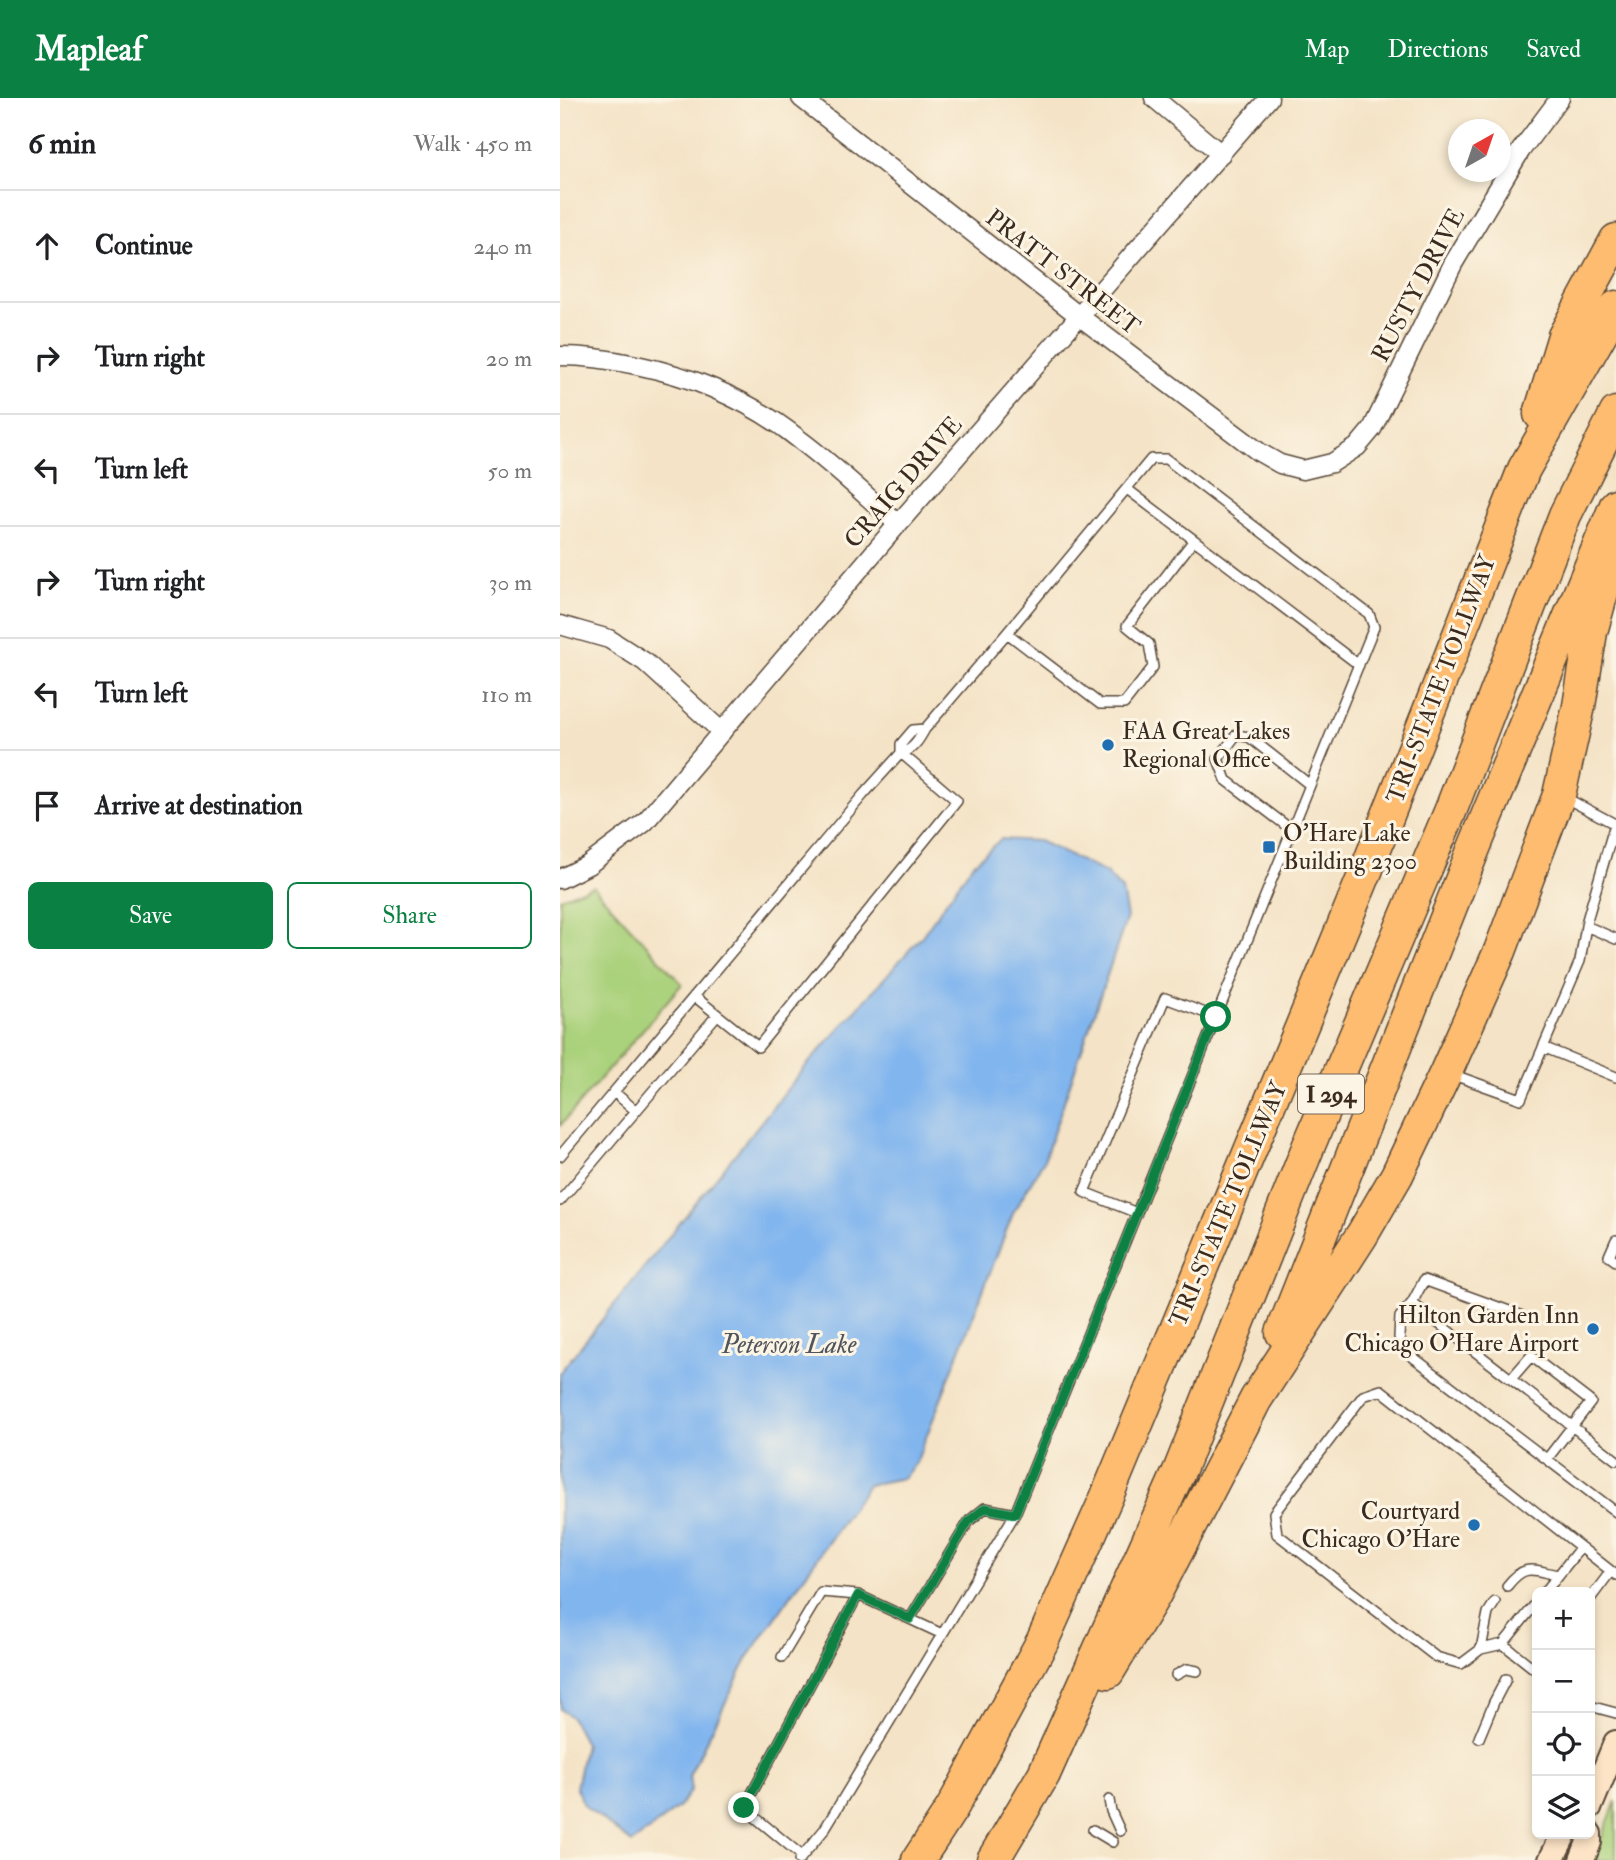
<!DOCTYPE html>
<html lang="en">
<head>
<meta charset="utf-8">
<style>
  :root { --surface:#fff; --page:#f6f6f6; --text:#202124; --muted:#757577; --line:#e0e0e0; --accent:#0b8043 }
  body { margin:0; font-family:"IM FELL Double Pica",serif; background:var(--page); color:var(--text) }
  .controls { position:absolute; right:21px; bottom:21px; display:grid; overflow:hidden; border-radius:10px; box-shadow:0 4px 10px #0003 }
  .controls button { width:63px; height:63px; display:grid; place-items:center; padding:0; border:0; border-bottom:2px solid var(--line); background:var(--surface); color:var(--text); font:35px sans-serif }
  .compass { position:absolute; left:888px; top:21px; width:63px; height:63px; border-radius:50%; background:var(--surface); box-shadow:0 4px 10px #0003; rotate:40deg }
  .stop { position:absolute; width:21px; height:21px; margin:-16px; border:5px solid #0b8043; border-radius:50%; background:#fff }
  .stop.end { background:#0b8043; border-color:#fff; box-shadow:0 2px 7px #0008 }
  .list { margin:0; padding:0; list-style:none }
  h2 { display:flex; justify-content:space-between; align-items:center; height:91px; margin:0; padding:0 28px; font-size:30px }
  h2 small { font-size:23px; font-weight:400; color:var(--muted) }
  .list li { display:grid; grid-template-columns:46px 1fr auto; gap:21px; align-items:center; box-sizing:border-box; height:112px; padding:0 28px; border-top:2px solid var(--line) }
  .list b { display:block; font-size:26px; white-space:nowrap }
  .list em { font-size:23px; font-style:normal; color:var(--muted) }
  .actions { display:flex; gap:14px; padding:21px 28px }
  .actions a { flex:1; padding:16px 0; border:2px solid var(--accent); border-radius:10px; text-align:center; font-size:24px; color:var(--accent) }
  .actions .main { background:var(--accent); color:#fff }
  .icon { flex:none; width:38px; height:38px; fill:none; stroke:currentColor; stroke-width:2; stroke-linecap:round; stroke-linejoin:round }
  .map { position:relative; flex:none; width:1056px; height:1762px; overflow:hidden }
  header { display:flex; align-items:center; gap:42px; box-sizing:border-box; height:98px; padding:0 35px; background:var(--accent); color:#fff }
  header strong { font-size:33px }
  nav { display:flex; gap:38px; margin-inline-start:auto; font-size:24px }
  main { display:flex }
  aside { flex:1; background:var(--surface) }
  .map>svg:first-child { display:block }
  .green { fill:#aad17c; stroke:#727e4d; stroke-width:2 }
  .water { fill:#81b5ee; stroke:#5e7086; stroke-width:2 }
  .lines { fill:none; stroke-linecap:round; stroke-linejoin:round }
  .service-casing { stroke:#574637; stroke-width:12 }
  .minor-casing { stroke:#574637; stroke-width:21 }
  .secondary-casing { stroke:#574637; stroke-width:28 }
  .motorway-casing { stroke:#574637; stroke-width:35 }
  .service { stroke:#fff; stroke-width:9 }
  .minor { stroke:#fff; stroke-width:18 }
  .secondary { stroke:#fee4c6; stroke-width:24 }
  .motorway { stroke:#fdbc70; stroke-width:32 }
  .route { stroke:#0b8043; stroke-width:9 }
  .poi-dot { fill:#1f6fb2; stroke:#fcf5e5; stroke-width:2.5 }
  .labels { text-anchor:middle; stroke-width:6; stroke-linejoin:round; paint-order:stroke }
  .shield { fill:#fcf5e5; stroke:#75675a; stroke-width:2 }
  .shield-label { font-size:23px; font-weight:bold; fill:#3b2a1e }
  .street-label { font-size:24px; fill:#3b2a1e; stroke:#fcf5e5 }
  .poi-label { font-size:24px; fill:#3b2a1e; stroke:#fcf5e5; text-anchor:start }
  .water-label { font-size:26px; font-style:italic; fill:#50545c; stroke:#fcf5e5 }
</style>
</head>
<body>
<header>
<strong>Mapleaf</strong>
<nav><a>Map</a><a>Directions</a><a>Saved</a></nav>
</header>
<main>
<aside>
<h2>6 min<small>Walk · 450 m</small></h2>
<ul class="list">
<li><svg class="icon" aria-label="ahead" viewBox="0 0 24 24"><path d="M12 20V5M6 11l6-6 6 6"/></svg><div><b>Continue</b></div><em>240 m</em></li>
<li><svg class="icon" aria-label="right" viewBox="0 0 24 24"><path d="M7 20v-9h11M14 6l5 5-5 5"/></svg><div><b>Turn right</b></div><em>20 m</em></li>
<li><svg class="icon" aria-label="left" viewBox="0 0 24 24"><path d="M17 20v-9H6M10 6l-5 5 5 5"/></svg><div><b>Turn left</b></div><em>50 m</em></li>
<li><svg class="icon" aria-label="right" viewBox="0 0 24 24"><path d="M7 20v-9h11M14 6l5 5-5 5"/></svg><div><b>Turn right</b></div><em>30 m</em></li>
<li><svg class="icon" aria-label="left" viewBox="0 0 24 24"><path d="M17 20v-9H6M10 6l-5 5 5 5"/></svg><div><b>Turn left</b></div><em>110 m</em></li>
<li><svg class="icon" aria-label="arrive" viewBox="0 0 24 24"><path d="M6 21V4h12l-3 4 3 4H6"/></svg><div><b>Arrive at destination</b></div></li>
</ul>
<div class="actions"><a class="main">Save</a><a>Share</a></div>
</aside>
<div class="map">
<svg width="1056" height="1762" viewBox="0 0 1056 1762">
  <rect width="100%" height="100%" fill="#fcf5e5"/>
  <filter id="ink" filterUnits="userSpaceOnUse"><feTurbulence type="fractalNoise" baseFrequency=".0143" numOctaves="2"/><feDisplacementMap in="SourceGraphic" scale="14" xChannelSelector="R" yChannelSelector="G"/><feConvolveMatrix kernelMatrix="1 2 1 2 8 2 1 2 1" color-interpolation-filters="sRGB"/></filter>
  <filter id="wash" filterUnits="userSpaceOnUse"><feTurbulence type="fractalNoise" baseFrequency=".00686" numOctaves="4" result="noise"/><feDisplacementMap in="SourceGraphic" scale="28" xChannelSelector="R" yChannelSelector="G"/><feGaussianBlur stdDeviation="1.57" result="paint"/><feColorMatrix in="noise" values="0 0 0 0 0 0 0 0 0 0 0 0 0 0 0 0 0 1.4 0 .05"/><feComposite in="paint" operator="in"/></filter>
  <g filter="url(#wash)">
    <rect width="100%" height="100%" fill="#f4e3c6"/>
    <path class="green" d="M 33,788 L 122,886 L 0,1028 L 0,800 Z
      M 1056,1703 L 1056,1762 L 1033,1762 Z"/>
    <path class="water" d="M 441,741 L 479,743 L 546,775 L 562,792 L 567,819 L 484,1062 L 454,1113 L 356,1365 L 343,1380 L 308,1387 L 187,1561 L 129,1678 L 131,1692 L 119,1709 L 72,1745 L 24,1707 L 16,1690 L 25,1646 L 11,1619 L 0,1611 L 0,1274 L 246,968 L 362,838 L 412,767 Z"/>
  </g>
  <g filter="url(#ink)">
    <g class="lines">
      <g class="service-casing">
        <path id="service" d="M 567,391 L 799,567
          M 447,535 L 540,606 L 564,606 L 593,569 L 589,546 L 567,528 L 634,442
          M 341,655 L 341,646 L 353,632 L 365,631
          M 732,732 L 666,682 L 658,661 L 676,637 L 689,639 L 750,687
          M 1026,828 L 1056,841
          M 134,898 L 198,949 L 397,703 L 341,655
          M 983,949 L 1056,979
          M 891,976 L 961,1001 L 1020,863 L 1027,822 L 1055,726 L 1004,699
          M 54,994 L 76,1013
          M 0,1058 L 303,697 L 341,655 C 353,652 359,642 365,631 L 447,535 L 591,361 L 606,361 L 809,516 L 814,529 L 455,1416 L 264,1732 L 239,1762
          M 0,1103 L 157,917
          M 577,1115 L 524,1094 L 605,900 L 656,919
          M 1056,1142 L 1049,1158 L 1056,1163
          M 852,1205 L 864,1182 L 960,1217
          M 951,1281 L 971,1258 L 1031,1304 L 987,1361
          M 1056,1362 L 852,1205 L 840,1219 L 839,1239 L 845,1253 L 1056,1414
          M 947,1488 C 965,1465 972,1472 998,1477
          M 985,1494 L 1020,1450
          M 1030,1501 L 1051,1473
          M 350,1521 L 409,1423 L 425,1410 L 455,1416
          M 943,1546 L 977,1504
          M 921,1551 L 928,1515 L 935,1504
          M 222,1559 L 261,1494 L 298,1497
          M 977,1573 L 943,1546 L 921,1551 L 901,1566 L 876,1559 L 717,1436 L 714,1415 L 803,1298 L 821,1292 L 1056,1477
          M 616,1577 L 627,1571 L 637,1573
          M 1030,1608 L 1056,1615
          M 919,1640 L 934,1604 L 946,1581
          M 549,1702 L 551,1713 L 560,1733
          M 533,1732 L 553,1744
          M 242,1758 L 184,1710 L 298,1497 L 382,1536"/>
      </g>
      <g class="minor-casing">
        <path id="minor" d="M 241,0 L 519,218 L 699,354 L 720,366 L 743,372 L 772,365 L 797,349 L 812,331 L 893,166 L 961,52 L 1000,0
          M 594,0 L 661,56
          M 0,258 C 46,258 110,272 152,290 C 183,303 214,321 240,342 C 275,368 306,398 338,426
          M 0,527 L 49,541 L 85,564 L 162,634
          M 0,781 L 28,767 L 85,724 L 338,426 L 709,0"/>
      </g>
      <g class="secondary-casing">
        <path id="secondary" d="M 1030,1708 L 1056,1645
          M 991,1762 L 1004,1736
          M 1022,1762 L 1029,1744 L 1029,1736"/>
      </g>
      <g class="motorway-casing">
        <path id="motorway" d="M 980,316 L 1004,238 L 1056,142
          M 722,1235 L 914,750 L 1056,407
          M 548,1574 L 594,1498 L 696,1301 L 802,1137 L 837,1077 L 886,974 L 940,853 L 999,697 L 1019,608 L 1031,534 L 1056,444
          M 358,1762 L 392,1710 L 482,1544 L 547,1398 L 806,773 L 964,371 L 1056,209
          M 433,1762 L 484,1676 L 620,1371 L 749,1047 L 890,714 L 1005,417 L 1056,315"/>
      </g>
      <use href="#service" class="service"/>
      <use href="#minor" class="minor"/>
      <use href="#secondary" class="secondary"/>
      <use href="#motorway" class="motorway"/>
    </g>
  </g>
  <g class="lines" filter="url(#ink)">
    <path class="route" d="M 184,1710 L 298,1497 L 350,1521 L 409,1423 L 425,1410 L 455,1416 L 656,919"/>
  </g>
  <g class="poi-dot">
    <circle cx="548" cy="647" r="7"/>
    <rect x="702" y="742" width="14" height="14" rx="3.5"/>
    <circle cx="1033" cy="1231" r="7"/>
    <circle cx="914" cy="1427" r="7"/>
  </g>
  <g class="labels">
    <rect class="shield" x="738" y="976.5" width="66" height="39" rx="5"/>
    <g class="shield-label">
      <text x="771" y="1004">I 294</text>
    </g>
    <g class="street-label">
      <text transform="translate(503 174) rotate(38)" y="8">PRATT STREET</text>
      <text transform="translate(858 187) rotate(-62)" y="8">RUSTY DRIVE</text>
      <text transform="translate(343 384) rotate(-49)" y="8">CRAIG DRIVE</text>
      <text transform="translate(881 581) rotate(-69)" y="8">TRI-STATE TOLLWAY</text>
      <text transform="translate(668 1106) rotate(-67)" y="8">TRI-STATE TOLLWAY</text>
    </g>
    <g class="poi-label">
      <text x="562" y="641">FAA Great Lakes<tspan x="562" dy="28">Regional Office</tspan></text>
      <text x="723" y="743">O'Hare Lake<tspan x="723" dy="28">Building 2300</tspan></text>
      <text x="1019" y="1225" text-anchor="end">Hilton Garden Inn<tspan x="1019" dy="28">Chicago O'Hare Airport</tspan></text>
      <text x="900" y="1421" text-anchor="end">Courtyard<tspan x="900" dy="28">Chicago O'Hare</tspan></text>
    </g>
    <g class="water-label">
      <text x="229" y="1255">Peterson Lake</text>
    </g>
  </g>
</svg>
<div class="controls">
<button>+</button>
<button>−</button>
<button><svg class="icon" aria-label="locate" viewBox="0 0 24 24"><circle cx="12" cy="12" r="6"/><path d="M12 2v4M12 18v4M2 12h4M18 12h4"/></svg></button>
<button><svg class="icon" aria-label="layers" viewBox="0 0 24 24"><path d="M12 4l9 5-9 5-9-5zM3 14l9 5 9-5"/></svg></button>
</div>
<svg class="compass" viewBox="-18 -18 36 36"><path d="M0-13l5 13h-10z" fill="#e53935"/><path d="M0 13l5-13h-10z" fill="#757577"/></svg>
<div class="stop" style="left:656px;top:919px"></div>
<div class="stop end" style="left:184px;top:1710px"></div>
</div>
</main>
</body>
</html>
